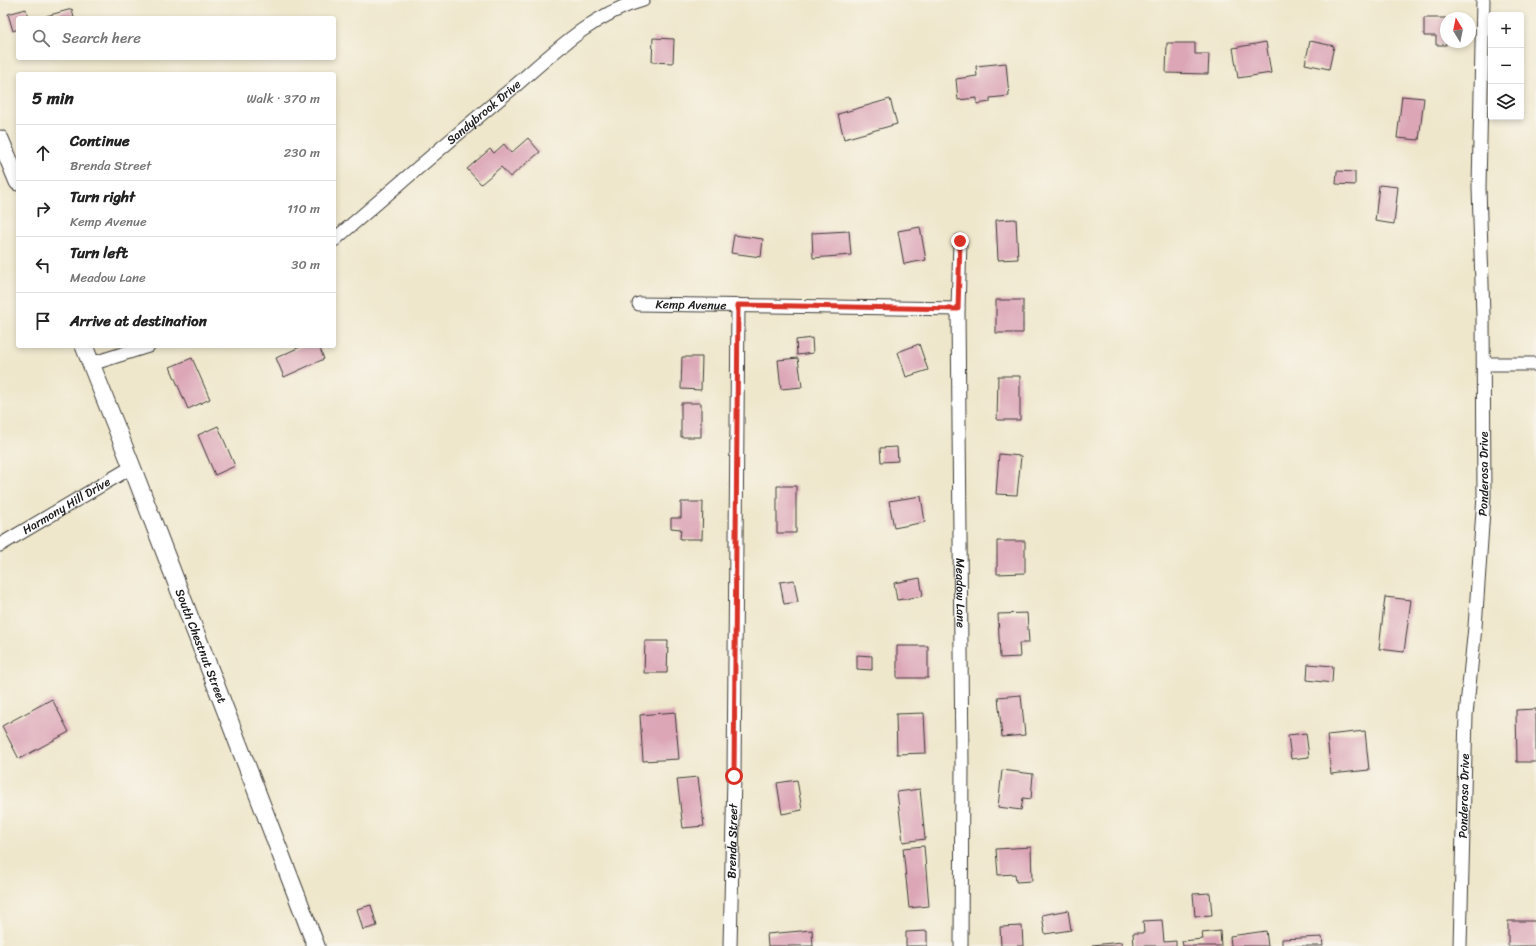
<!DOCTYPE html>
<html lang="en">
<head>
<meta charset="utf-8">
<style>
  :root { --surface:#fff; --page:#f2f2f2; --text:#222; --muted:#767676; --line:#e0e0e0 }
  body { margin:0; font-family:Sriracha,sans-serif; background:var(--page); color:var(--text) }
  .controls { position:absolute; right:12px; top:12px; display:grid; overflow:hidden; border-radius:4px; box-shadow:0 2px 6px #0003 }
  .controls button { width:36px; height:36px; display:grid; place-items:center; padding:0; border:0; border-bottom:1px solid var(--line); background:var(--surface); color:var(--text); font:20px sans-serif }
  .compass { position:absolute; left:1440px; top:12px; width:36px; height:36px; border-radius:50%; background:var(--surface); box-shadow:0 2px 6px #0003; rotate:350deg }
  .stop { position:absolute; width:12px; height:12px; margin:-9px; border:3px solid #d93025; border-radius:50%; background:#fff }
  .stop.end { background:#d93025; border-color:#fff; box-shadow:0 1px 4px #0008 }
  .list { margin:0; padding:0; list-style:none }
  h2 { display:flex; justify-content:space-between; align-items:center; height:52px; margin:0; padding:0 16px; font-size:17px }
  h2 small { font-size:13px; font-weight:400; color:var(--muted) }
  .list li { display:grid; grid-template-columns:26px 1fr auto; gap:12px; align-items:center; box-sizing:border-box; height:56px; padding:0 16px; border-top:1px solid var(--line) }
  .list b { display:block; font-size:15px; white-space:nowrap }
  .list p { margin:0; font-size:13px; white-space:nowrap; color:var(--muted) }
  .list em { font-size:13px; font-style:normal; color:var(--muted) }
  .icon { flex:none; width:22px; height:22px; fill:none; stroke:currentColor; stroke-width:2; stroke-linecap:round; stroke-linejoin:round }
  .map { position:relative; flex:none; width:1536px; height:946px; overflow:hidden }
  .search { position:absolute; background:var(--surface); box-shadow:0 2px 6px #0003; left:16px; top:16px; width:320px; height:44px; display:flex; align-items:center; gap:10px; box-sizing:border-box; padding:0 14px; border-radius:4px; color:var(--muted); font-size:15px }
  .panel { position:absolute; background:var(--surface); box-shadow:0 2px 6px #0003; left:16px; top:72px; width:320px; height:276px; border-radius:4px }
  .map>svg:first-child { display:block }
  .building { fill:#dca6b7 }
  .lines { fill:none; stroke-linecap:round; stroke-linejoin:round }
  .minor-casing { stroke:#3c3a36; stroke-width:15 }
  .major-casing { stroke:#3c3a36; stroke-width:19 }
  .minor { stroke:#fff; stroke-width:13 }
  .major { stroke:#fff; stroke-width:17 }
  .route { stroke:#d93025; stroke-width:5 }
  .labels { text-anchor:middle; stroke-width:3; stroke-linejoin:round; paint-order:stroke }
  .street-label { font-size:12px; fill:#1c1c1c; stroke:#f7f3e8 }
</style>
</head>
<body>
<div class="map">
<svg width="1536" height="946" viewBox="0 0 1536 946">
  <rect width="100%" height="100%" fill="#f7f3e8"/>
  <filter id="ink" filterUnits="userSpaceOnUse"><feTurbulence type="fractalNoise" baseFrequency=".025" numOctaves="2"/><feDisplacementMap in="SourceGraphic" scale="8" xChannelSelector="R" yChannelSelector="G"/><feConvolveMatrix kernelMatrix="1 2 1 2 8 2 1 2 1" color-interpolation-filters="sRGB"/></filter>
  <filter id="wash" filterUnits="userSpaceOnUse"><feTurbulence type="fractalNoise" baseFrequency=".012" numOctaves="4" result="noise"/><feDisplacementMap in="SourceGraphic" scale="16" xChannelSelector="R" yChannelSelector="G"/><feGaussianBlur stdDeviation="0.9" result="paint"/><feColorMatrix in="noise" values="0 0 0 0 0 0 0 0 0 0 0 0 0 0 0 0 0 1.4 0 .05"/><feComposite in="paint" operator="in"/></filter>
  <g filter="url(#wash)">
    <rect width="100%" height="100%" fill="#efe7cc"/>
    <g id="blocks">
      <path class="building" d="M 26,9 L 28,18 L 18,18 L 18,29 L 13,31 L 8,14 Z
        M 72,9 L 74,18 L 46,18 L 46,16 Z
        M 1424,18 L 1446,18 L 1446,45 L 1436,45 L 1436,36 L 1424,36 Z
        M 653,38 L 674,39 L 673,63 L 652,62 Z
        M 1310,41 L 1334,46 L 1329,69 L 1305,64 Z
        M 1266,42 L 1271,73 L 1238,78 L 1233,48 Z
        M 1167,43 L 1195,43 L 1195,54 L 1209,54 L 1208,74 L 1166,73 Z
        M 1006,63 L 1009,96 L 990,98 L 990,102 L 977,104 L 977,98 L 958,100 L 956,79 L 977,76 L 976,66 Z
        M 1402,96 L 1424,98 L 1419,140 L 1397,138 Z
        M 890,99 L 897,124 L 844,139 L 838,114 Z
        M 528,138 L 540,152 L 510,177 L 501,167 L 481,184 L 467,169 L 490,149 L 494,153 L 504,144 L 511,153 Z
        M 1337,171 L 1355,172 L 1355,185 L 1336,184 Z
        M 1379,185 L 1398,187 L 1394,224 L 1375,221 Z
        M 1016,219 L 1018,259 L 998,260 L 996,220 Z
        M 920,227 L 926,260 L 904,264 L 898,231 Z
        M 849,231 L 851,255 L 813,258 L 812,233 Z
        M 734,235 L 763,239 L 761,257 L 731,253 Z
        M 996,300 L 1023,300 L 1023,333 L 996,333 Z
        M 812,338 L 813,353 L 797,355 L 796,340 Z
        M 919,344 L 928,370 L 906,377 L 898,352 Z
        M 302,346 L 319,346 L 324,359 L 284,377 L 276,358 Z
        M 682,357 L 702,357 L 701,390 L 681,389 Z
        M 192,358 L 210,399 L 188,409 L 170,367 Z
        M 798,358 L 802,387 L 781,389 L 778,360 Z
        M 998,376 L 1020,376 L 1020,420 L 997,420 Z
        M 681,403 L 701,403 L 701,437 L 681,437 Z
        M 218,426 L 235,466 L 215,475 L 198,435 Z
        M 897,447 L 898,461 L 881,462 L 880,448 Z
        M 999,454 L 1021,456 L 1017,495 L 996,494 Z
        M 777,486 L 796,486 L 796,533 L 777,533 Z
        M 921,496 L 925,522 L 894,528 L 889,501 Z
        M 681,502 L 703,502 L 702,539 L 680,539 L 681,529 L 671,528 L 671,518 L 681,518 Z
        M 997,541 L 1025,541 L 1025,573 L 997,574 Z
        M 920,578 L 923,596 L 897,600 L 894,583 Z
        M 794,580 L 798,602 L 784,604 L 780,582 Z
        M 1385,597 L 1411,600 L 1404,652 L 1379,649 Z
        M 1027,613 L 1029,643 L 1019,643 L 1020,657 L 1000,658 L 998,614 Z
        M 645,641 L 668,641 L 667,673 L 644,673 Z
        M 897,646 L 928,646 L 928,678 L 897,678 Z
        M 857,655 L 872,656 L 872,670 L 857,669 Z
        M 1308,664 L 1333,666 L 1332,683 L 1307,680 Z
        M 1021,695 L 1025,735 L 1002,737 L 998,697 Z
        M 52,699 L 69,732 L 19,759 L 2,726 Z
        M 1536,709 L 1536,762 L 1517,762 L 1516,710 Z
        M 675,712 L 679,759 L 643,761 L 640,715 Z
        M 924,713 L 926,753 L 897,754 L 896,714 Z
        M 1365,731 L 1369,770 L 1331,774 L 1327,735 Z
        M 1306,733 L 1309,757 L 1291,759 L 1288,735 Z
        M 1002,770 L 1033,774 L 1031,799 L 1023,798 L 1021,810 L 998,807 Z
        M 698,777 L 704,826 L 683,828 L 677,779 Z
        M 797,780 L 802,810 L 782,814 L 777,783 Z
        M 920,789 L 925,839 L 903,842 L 897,792 Z
        M 924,846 L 929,906 L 909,908 L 903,848 Z
        M 1031,847 L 1032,881 L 1016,882 L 1015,874 L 998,875 L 996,849 Z
        M 1210,893 L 1212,915 L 1195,916 L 1193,894 Z
        M 371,905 L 377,926 L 363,930 L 357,909 Z
        M 1068,910 L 1071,930 L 1045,934 L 1042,915 Z
        M 1162,920 L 1164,942 L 1176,941 L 1176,946 L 1134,946 L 1133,933 L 1144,933 L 1143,921 Z
        M 1508,921 L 1535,921 L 1536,946 L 1508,946 Z
        M 1022,926 L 1023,946 L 1001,946 L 1000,927 Z
        M 812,930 L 813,946 L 768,946 L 767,934 Z
        M 927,931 L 927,946 L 906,946 L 906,932 Z
        M 1220,931 L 1221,946 L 1183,946 L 1182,941 L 1203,939 L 1202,933 Z
        M 1266,931 L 1268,946 L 1231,946 L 1230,936 Z
        M 1322,937 L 1323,946 L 1282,946 L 1282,939 Z
        M 1122,942 L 1122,946 L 1092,946 L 1092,945 Z"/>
    </g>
  </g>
  <g filter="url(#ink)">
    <use href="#blocks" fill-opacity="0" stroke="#3c3a36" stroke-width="1"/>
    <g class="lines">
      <g class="minor-casing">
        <g id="minor">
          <path id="s1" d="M 334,240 C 392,190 450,140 509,91 C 549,57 591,14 643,0"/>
          <path id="s2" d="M 960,241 L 958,309 L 962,764 L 961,946"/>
          <path id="s3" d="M 639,304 L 958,309"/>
          <path d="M 91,364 L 148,346"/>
          <path d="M 1484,364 L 1536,364"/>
          <path id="s4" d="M 0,545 L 132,467"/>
          <path id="s5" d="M 730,946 L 734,776 L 738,305"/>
          <path id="s6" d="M 1460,946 L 1466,715 L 1475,627 L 1484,496 L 1483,316 L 1479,187 L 1483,0"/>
        </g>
      </g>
      <g class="major-casing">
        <g id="major">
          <path d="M 0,139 L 18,182"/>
          <path id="s7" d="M 84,346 L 132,467 L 316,946"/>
        </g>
      </g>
      <use href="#minor" class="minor"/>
      <use href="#major" class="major"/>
    </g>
  </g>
  <g class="lines" filter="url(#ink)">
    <path class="route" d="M 734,776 L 738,305 L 958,309 L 960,241"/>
  </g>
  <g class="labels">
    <g class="street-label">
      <text dy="4" stroke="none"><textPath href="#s1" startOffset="197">Sandybrook Drive</textPath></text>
      <text dy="4" stroke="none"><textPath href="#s3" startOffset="52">Kemp Avenue</textPath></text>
      <text dy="4" stroke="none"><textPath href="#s6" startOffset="473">Ponderosa Drive</textPath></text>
      <text dy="4" stroke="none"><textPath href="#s4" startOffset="77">Harmony Hill Drive</textPath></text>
      <text dy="4" stroke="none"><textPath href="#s2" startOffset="352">Meadow Lane</textPath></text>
      <text dy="4" stroke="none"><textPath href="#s7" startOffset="322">South Chestnut Street</textPath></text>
      <text dy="4" stroke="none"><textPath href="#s6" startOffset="150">Ponderosa Drive</textPath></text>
      <text dy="4" stroke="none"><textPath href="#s5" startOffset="105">Brenda Street</textPath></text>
    </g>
  </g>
</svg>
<div class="controls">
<button>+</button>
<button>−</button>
<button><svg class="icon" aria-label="layers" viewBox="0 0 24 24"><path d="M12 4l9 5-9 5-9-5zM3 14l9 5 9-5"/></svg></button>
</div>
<svg class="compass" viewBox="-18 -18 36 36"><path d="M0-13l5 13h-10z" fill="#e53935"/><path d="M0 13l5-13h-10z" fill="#767676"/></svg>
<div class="stop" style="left:734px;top:776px"></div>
<div class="stop end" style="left:960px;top:241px"></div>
<div class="search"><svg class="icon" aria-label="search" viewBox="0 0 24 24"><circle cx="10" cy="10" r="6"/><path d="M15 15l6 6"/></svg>Search here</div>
<section class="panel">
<h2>5 min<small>Walk · 370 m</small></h2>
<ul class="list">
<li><svg class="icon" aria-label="ahead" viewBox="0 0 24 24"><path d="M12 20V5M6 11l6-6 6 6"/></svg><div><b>Continue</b><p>Brenda Street</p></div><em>230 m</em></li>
<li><svg class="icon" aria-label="right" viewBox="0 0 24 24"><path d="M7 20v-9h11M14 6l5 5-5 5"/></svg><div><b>Turn right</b><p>Kemp Avenue</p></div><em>110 m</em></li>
<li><svg class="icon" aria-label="left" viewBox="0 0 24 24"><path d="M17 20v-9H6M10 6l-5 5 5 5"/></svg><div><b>Turn left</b><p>Meadow Lane</p></div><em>30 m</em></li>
<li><svg class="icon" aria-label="arrive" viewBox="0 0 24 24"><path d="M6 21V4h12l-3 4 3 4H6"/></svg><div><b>Arrive at destination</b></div></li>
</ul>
</section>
</div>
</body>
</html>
